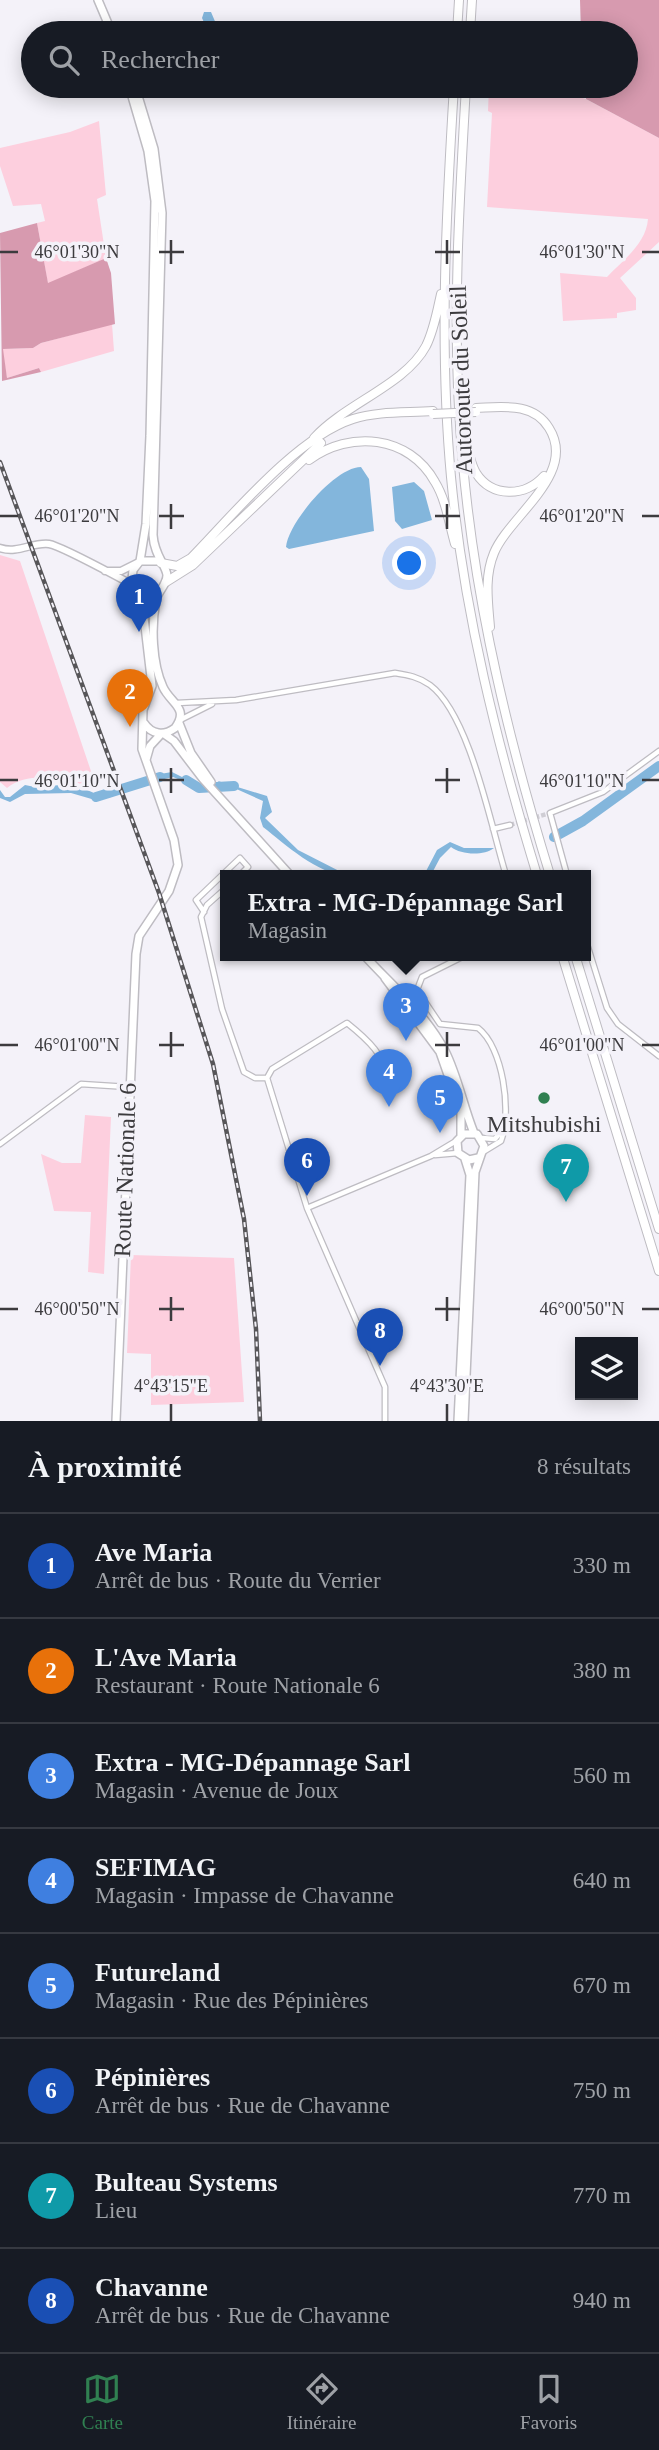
<!DOCTYPE html>
<html lang="fr">
<head>
<meta charset="utf-8">
<style>
  :root { --surface:#171b24; --page:#242831; --text:#f1f3f6; --muted:#9ea1a6; --line:#363941; --accent:#308051 }
  body { margin:0; font-family:Georgia,serif; background:var(--page); color:var(--text) }
  .controls { position:absolute; right:21px; bottom:21px; display:grid; overflow:hidden; border-radius:0px; box-shadow:0 4px 18px #0003 }
  .controls button { width:63px; height:63px; display:grid; place-items:center; padding:0; border:0; border-bottom:2px solid var(--line); background:var(--surface); color:var(--text); font:35px sans-serif }
  .you { position:absolute; left:410px; top:564px; width:24px; height:24px; margin:-18px; border:5px solid #fff; border-radius:50%; background:#1a73e8; box-shadow:0 0 0 10px #1a73e833 }
  .badge { display:grid; place-items:center; width:46px; height:46px; border-radius:50%; background:var(--accent); color:#fff; font-size:23px; font-weight:700 }
  .pin { position:absolute; translate:-50% -58px; filter:drop-shadow(0 2px 4px #0008) }
  .pin::after { content:''; position:absolute; top:37px; width:24px; height:21px; background:inherit; clip-path:polygon(0 0,100% 0,50% 100%) }
  .popup { position:absolute; left:220px; top:870px; width:371px; height:91px; box-sizing:border-box; display:grid; place-content:center; border-radius:0px; background:var(--surface); filter:drop-shadow(0 2px 5px #0005); font-size:23px; white-space:nowrap; color:var(--muted) }
  .popup b { font-size:26px; color:var(--text) }
  .popup::after { content:''; position:absolute; left:50%; top:100%; margin-left:-14px; border:14px solid transparent; border-top-color:var(--surface) }
  .list { margin:0; padding:0; list-style:none }
  h2 { display:flex; justify-content:space-between; align-items:center; height:91px; margin:0; padding:0 28px; font-size:30px }
  h2 small { font-size:23px; font-weight:400; color:var(--muted) }
  .list li { display:grid; grid-template-columns:46px 1fr auto; gap:21px; align-items:center; box-sizing:border-box; height:105px; padding:0 28px; border-top:2px solid var(--line) }
  .list b { display:block; font-size:26px; white-space:nowrap }
  .list p { margin:0; font-size:23px; white-space:nowrap; color:var(--muted) }
  .list em { font-size:23px; font-style:normal; color:var(--muted) }
  .icon { flex:none; width:38px; height:38px; fill:none; stroke:currentColor; stroke-width:2; stroke-linecap:round; stroke-linejoin:round }
  .map { position:relative; flex:none; width:659px; height:1421px; overflow:hidden }
  .search { position:absolute; background:var(--surface); box-shadow:0 4px 18px #0003; left:21px; right:21px; top:21px; height:77px; display:flex; align-items:center; gap:18px; box-sizing:border-box; padding:0 24px; border-radius:38px; color:var(--muted); font-size:26px }
  .sheet { height:931px; background:var(--surface) }
  nav { display:flex; justify-content:space-around; align-items:center; box-sizing:border-box; height:98px; border-top:2px solid var(--line); background:var(--surface); font-size:19px; color:var(--muted) }
  nav a { display:grid; justify-items:center; gap:4px }
  nav .on { color:var(--accent) }
  .map>svg:first-child { display:block }
  .green { fill:#fdcfde }
  .forest { fill:#d79aaf }
  .water { fill:#83b6dc }
  .lines { fill:none; stroke-linecap:round; stroke-linejoin:round }
  .river { stroke:#83b6dc; stroke-width:10 }
  .street-tunnel { stroke:#cfcdd4; stroke-width:4.5; stroke-dasharray:4.5 2; stroke-linecap:butt }
  .street-casing { stroke:#bebcc2; stroke-width:7 }
  .secondary-casing { stroke:#bebcc2; stroke-width:9 }
  .primary-casing { stroke:#bebcc2; stroke-width:10 }
  .highway-casing { stroke:#bebcc2; stroke-width:10 }
  .street { stroke:#fff; stroke-width:4.5 }
  .secondary { stroke:#fff; stroke-width:6 }
  .primary { stroke:#fff; stroke-width:7 }
  .highway { stroke:#fff; stroke-width:8 }
  .rail-casing { stroke:#575659; stroke-width:4.5 }
  .rail { stroke:#f4f2f9; stroke-width:2; stroke-dasharray:5; stroke-linecap:butt }
  .highway-bridge-casing { stroke:#bebcc2; stroke-width:10; stroke-linecap:butt }
  .highway-bridge { stroke:#fff; stroke-width:8 }
  .ticks { fill:none; stroke:#3c3b3e; stroke-width:2.5 }
  .poi-dot { fill:#308051; stroke:#f4f2f9; stroke-width:2.5 }
  .labels { text-anchor:middle; stroke-width:7; stroke-linejoin:round; paint-order:stroke }
  .street-label { font-size:24px; fill:#3c3b3e; stroke:#f4f2f9 }
  .poi-label { font-size:24px; fill:#3c3b3e; stroke:#f4f2f9 }
  .ticks-label { font-size:18px; text-anchor:middle; fill:#3c3b3e; stroke:#f4f2f9; stroke-width:7; stroke-linejoin:round; paint-order:stroke }
</style>
</head>
<body>
<div class="map">
<svg width="659" height="1421" viewBox="0 0 659 1421">
  <rect width="100%" height="100%" fill="#f4f2f9"/>
  <path class="green" d="M 489,86 L 543,86 L 586,99 L 659,138 L 659,242 L 620,278 L 636,298 L 636,310 L 617,313 L 617,318 L 563,321 L 560,273 L 607,277 C 623,260 646,244 648,219 L 487,207 L 492,113 L 488,111 Z
    M 99,121 L 106,195 L 97,199 L 106,258 L 48,284 L 37,223 L 45,221 L 41,204 L 13,206 L 0,166 L 0,148 L 70,132 Z
    M 112,324 L 114,351 L 41,372 L 39,368 L 7,378 L 2,349 L 33,348 L 41,343 Z
    M 0,555 L 20,561 L 97,789 C 70,780 31,769 7,788 L 0,782 Z
    M 85,1115 L 111,1117 L 104,1274 L 88,1272 L 91,1212 L 54,1211 L 41,1154 L 62,1163 L 81,1163 Z
    M 131,1255 L 234,1258 L 244,1402 L 151,1405 L 151,1354 L 127,1353 Z"/>
  <path class="forest" d="M 580,0 L 659,0 L 659,138 L 586,99 L 585,86 L 626,86 L 626,33 L 581,33 Z
    M 37,223 L 48,283 L 106,258 L 111,273 L 115,324 L 41,343 L 33,348 L 3,349 L 7,378 L 39,368 L 41,372 L 2,381 L 0,233 Z"/>
  <path class="water" d="M 204,12 L 211,12 L 220,33 L 209,33 L 202,18 Z
    M 361,467 L 369,479 L 374,531 L 289,549 L 286,547 C 288,523 335,467 361,467 Z
    M 414,482 L 424,491 L 432,520 L 402,529 L 395,521 L 392,487 Z
    M 172,772 L 196,784 L 197,787 L 173,777 L 156,781 L 154,775 Z
    M 218,781 L 267,796 L 272,812 L 265,818 L 298,850 L 347,875 C 318,875 285,844 263,827 L 260,818 L 263,801 L 232,787 L 224,790 Z
    M 71,783 L 94,793 L 109,791 L 111,797 L 95,800 L 71,793 L 25,794 L 10,802 L 0,798 L 0,790 L 5,797 L 10,797 L 25,785 L 40,788 Z
    M 450,842 L 464,848 L 494,848 C 484,856 461,855 451,847 L 440,858 L 431,875 L 424,875 L 437,850 Z"/>
  <g class="lines">
    <path class="river" d="M 186,780 L 199,788 L 234,786
      M 96,797 L 160,777
      M 554,837 L 583,821 L 659,766"/>
    <path class="street-tunnel" d="M 510,825 L 550,813"/>
    <g class="street-casing">
      <path id="street" d="M 177,703 L 236,700 L 395,673 C 408,675 419,677 430,685 C 470,715 491,827 506,875
        M 180,720 L 212,704
        M 493,829 L 510,825
        M 567,875 L 550,813 L 603,792 L 659,751
        M 226,888 L 207,905 L 201,917 L 222,1009 L 244,1072 L 255,1078 L 267,1078
        M 204,912 L 196,900 L 240,858 L 248,867 L 240,875
        M 586,941 L 607,1008 L 618,1024 L 659,1056
        M 466,955 L 422,977 L 417,990 L 440,1024 L 478,1028 C 503,1047 512,1112 501,1141 L 483,1152
        M 267,1078 L 307,1208 L 385,1387 L 385,1421
        M 267,1078 L 272,1069 L 347,1023 C 367,1039 386,1056 390,1083
        M 482,1138 L 495,1139 L 504,1128
        M 0,1144 L 81,1084 L 128,1087
        M 435,1155 L 458,1153
        M 307,1208 L 431,1156 L 456,1141"/>
    </g>
    <g class="secondary-casing">
      <path id="secondary" d="M 0,548 C 18,554 32,542 49,544 C 62,546 119,578 135,586
        M 105,571 L 121,571 L 137,563"/>
    </g>
    <g class="primary-casing">
      <path id="primary" d="M 98,0 L 112,33
        M 129,86 L 148,151 L 155,201 L 150,436 L 146,524 L 140,561
        M 135,86 L 154,149 L 162,213 L 153,535 C 154,555 166,565 167,575 C 167,585 158,591 156,600 C 151,626 152,663 163,687 C 170,703 190,708 175,728 C 164,736 152,735 144,723
        M 158,561 L 140,561 L 133,570 L 132,579 L 141,592 L 151,594 L 159,591
        M 179,723 L 191,753 L 211,782
        M 164,734 L 174,741 L 203,779 L 290,875
        M 146,760 L 150,746 L 161,734
        M 364,955 C 392,986 425,1013 445,1051 C 458,1077 463,1106 474,1133
        M 385,978 L 440,1052 L 461,1112 L 461,1135
        M 116,1421 L 136,954 L 139,936 L 169,891 L 178,865 L 174,840 L 142,749 L 143,710 L 152,686 L 141,592
        M 458,1421 L 470,1175 L 465,1159
        M 464,1421 L 475,1172 L 484,1146 L 477,1134 L 464,1134 L 457,1141 L 458,1153 L 469,1160 L 478,1158"/>
    </g>
    <g class="highway-casing">
      <path id="highway" d="M 457,33 L 459,0
        M 470,33 L 472,0
        M 454,86 C 446,216 439,347 451,477 C 464,613 497,744 537,875
        M 466,86 C 460,193 453,301 459,408 C 467,568 503,722 550,875
        M 476,408 C 503,407 533,402 549,428 C 578,474 509,516 494,553 C 484,577 488,602 490,627
        M 465,434 C 468,447 469,461 476,473 C 492,498 525,497 544,476
        M 314,438 C 346,403 405,385 426,346 C 434,330 437,312 441,294
        M 309,460 C 350,430 409,435 435,482 C 446,500 449,523 455,544
        M 161,563 L 177,566 L 191,558 C 232,516 297,437 353,419 C 378,411 407,413 433,411
        M 166,582 L 193,565 L 321,443
        M 562,955 L 659,1271
        M 575,955 L 659,1229"/>
    </g>
    <use href="#street" class="street"/>
    <use href="#secondary" class="secondary"/>
    <use href="#primary" class="primary"/>
    <use href="#highway" class="highway"/>
    <g class="rail-casing">
      <path id="rail" d="M 0,462 L 159,893 L 213,1064 L 244,1219 L 256,1329 L 260,1421"/>
    </g>
    <use href="#rail" class="rail"/>
    <g class="highway-bridge-casing">
      <path id="highway-bridge" d="M 433,414 L 476,412"/>
    </g>
    <use href="#highway-bridge" class="highway-bridge"/>
  </g>
  <path class="ticks" d="M 171,240 L 171,264M 447,240 L 447,264M 0,252 L 18,252M 159,252 L 184,252M 435,252 L 460,252M 642,252 L 659,252M 171,504 L 171,529M 447,504 L 447,529M 0,516 L 18,516M 159,516 L 184,516M 435,516 L 460,516M 642,516 L 659,516M 171,768 L 171,793M 447,768 L 447,793M 0,780 L 18,780M 159,780 L 184,780M 435,780 L 460,780M 642,780 L 659,780M 171,1032 L 171,1057M 447,1032 L 447,1057M 0,1045 L 18,1045M 159,1045 L 184,1045M 435,1045 L 460,1045M 642,1045 L 659,1045M 171,1297 L 171,1321M 447,1297 L 447,1321M 0,1309 L 18,1309M 159,1309 L 184,1309M 435,1309 L 460,1309M 642,1309 L 659,1309M 171,1404 L 171,1421M 447,1404 L 447,1421"/>
  <circle class="poi-dot" cx="544" cy="1098" r="7"/>
  <g class="labels">
    <g class="street-label">
      <text transform="translate(461 380) rotate(-92)" y="8">Autoroute du Soleil</text>
      <text transform="translate(125 1170) rotate(-88)" y="8">Route Nationale 6</text>
    </g>
    <g class="poi-label">
      <text x="544" y="1132">Mitshubishi</text>
    </g>
  </g>
  <g class="ticks-label">
    <text x="77" y="258">46°01'30"N</text>
    <text x="582" y="258">46°01'30"N</text>
    <text x="77" y="522">46°01'20"N</text>
    <text x="582" y="522">46°01'20"N</text>
    <text x="77" y="787">46°01'10"N</text>
    <text x="582" y="787">46°01'10"N</text>
    <text x="77" y="1051">46°01'00"N</text>
    <text x="582" y="1051">46°01'00"N</text>
    <text x="77" y="1315">46°00'50"N</text>
    <text x="582" y="1315">46°00'50"N</text>
    <text x="171" y="1392">4°43'15"E</text>
    <text x="447" y="1392">4°43'30"E</text>
  </g>
</svg>
<div class="controls">
<button><svg class="icon" aria-label="layers" viewBox="0 0 24 24"><path d="M12 4l9 5-9 5-9-5zM3 14l9 5 9-5"/></svg></button>
</div>
<div class="you"></div>
<div class="pin badge" style="left:139px;top:632px;background:#1a4fb4">1</div>
<div class="pin badge" style="left:130px;top:727px;background:#e8710a">2</div>
<div class="pin badge" style="left:406px;top:1041px;background:#3f7fe0">3</div>
<div class="popup"><b>Extra - MG-Dépannage Sarl</b>Magasin</div>
<div class="pin badge" style="left:389px;top:1107px;background:#3f7fe0">4</div>
<div class="pin badge" style="left:440px;top:1133px;background:#3f7fe0">5</div>
<div class="pin badge" style="left:307px;top:1196px;background:#1a4fb4">6</div>
<div class="pin badge" style="left:566px;top:1202px;background:#0f9aa8">7</div>
<div class="pin badge" style="left:380px;top:1366px;background:#1a4fb4">8</div>
<div class="search"><svg class="icon" aria-label="search" viewBox="0 0 24 24"><circle cx="10" cy="10" r="6"/><path d="M15 15l6 6"/></svg>Rechercher</div>
</div>
<section class="sheet">
<h2>À proximité<small>8 résultats</small></h2>
<ul class="list">
<li><span class="badge" style="background:#1a4fb4">1</span><div><b>Ave Maria</b><p>Arrêt de bus · Route du Verrier</p></div><em>330 m</em></li>
<li><span class="badge" style="background:#e8710a">2</span><div><b>L'Ave Maria</b><p>Restaurant · Route Nationale 6</p></div><em>380 m</em></li>
<li><span class="badge" style="background:#3f7fe0">3</span><div><b>Extra - MG-Dépannage Sarl</b><p>Magasin · Avenue de Joux</p></div><em>560 m</em></li>
<li><span class="badge" style="background:#3f7fe0">4</span><div><b>SEFIMAG</b><p>Magasin · Impasse de Chavanne</p></div><em>640 m</em></li>
<li><span class="badge" style="background:#3f7fe0">5</span><div><b>Futureland</b><p>Magasin · Rue des Pépinières</p></div><em>670 m</em></li>
<li><span class="badge" style="background:#1a4fb4">6</span><div><b>Pépinières</b><p>Arrêt de bus · Rue de Chavanne</p></div><em>750 m</em></li>
<li><span class="badge" style="background:#0f9aa8">7</span><div><b>Bulteau Systems</b><p>Lieu</p></div><em>770 m</em></li>
<li><span class="badge" style="background:#1a4fb4">8</span><div><b>Chavanne</b><p>Arrêt de bus · Rue de Chavanne</p></div><em>940 m</em></li>
</ul>
</section>
<nav>
<a class="on"><svg class="icon" aria-label="map" viewBox="0 0 24 24"><path d="M3 6l6-2 6 2 6-2v14l-6 2-6-2-6 2zM9 4v14M15 6v14"/></svg>Carte</a>
<a><svg class="icon" aria-label="directions" viewBox="0 0 24 24"><path d="M12 3l9 9-9 9-9-9zM9 14v-3h6M13 9l2 2-2 2"/></svg>Itinéraire</a>
<a><svg class="icon" aria-label="saved" viewBox="0 0 24 24"><path d="M7 4h10v16l-5-4-5 4z"/></svg>Favoris</a>
</nav>
</body>
</html>
